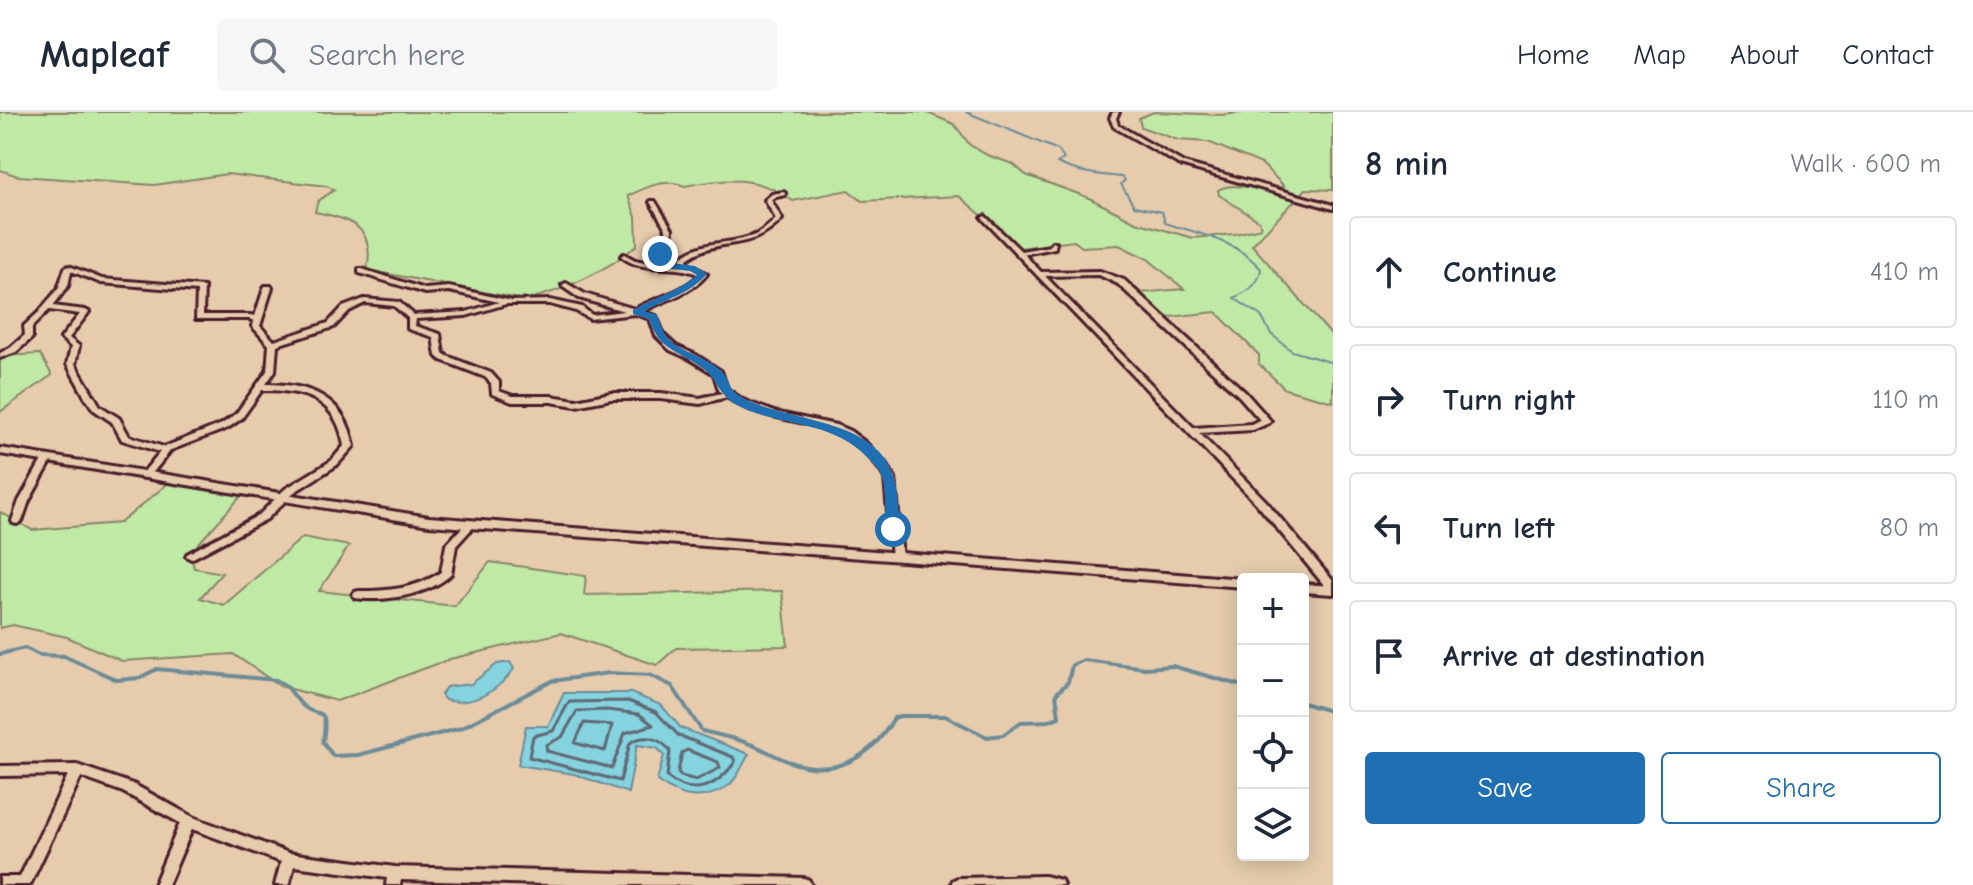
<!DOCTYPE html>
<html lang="en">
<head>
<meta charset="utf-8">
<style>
  :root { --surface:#fff; --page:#f6f6f7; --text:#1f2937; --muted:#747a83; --line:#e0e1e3; --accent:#1f6fb2 }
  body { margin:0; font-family:"Comic Neue",sans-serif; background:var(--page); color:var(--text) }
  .controls { position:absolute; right:24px; bottom:24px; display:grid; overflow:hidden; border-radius:8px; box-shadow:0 4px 20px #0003 }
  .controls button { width:72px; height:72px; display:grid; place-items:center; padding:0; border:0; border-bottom:2px solid var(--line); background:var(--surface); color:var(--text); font:40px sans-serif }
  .stop { position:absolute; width:24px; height:24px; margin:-18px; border:6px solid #1f6fb2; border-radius:50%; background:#fff }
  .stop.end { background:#1f6fb2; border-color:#fff; box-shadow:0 2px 8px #0008 }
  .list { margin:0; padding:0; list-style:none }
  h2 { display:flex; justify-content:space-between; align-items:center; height:104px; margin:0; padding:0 32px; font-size:34px }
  h2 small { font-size:26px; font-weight:400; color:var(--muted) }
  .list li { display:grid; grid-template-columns:52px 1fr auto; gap:24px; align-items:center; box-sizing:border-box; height:112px; margin:0 16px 16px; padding:0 16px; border:2px solid var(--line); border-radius:8px }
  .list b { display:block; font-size:30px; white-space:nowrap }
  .list em { font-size:26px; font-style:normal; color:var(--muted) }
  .actions { display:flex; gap:16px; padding:24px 32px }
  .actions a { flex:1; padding:18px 0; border:2px solid var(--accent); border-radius:8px; text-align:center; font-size:28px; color:var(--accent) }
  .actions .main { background:var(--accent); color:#fff }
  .icon { flex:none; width:44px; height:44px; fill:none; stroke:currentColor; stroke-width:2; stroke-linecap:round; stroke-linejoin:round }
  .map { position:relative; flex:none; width:1333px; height:773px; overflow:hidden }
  header { display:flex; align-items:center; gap:48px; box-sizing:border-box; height:112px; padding:0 40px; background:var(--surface); border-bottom:2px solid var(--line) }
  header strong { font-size:38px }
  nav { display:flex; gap:44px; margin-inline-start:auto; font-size:28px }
  .search { width:560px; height:72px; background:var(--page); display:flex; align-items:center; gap:20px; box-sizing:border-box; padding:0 28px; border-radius:8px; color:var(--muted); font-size:30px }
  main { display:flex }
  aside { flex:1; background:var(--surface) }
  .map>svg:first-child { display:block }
  .green { fill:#c0e9a5; stroke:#858468; stroke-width:2 }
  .water { fill:#84d3df; stroke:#6d8b97; stroke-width:2 }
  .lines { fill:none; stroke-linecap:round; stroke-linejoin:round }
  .shore { stroke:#616773; stroke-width:3 }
  .stream-far1 { stroke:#6d8b97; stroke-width:2 }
  .stream { stroke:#6d8b97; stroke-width:4 }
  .minor-casing { stroke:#4a1f2b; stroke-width:6 }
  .major-casing { stroke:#4a1f2b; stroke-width:6 }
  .minor { fill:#e6ccad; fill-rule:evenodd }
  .major { fill:#e6ccad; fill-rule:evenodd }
  .route { fill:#1f6fb2 }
</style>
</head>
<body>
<header>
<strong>Mapleaf</strong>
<div class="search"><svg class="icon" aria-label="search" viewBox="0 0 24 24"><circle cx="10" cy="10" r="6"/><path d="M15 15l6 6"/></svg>Search here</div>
<nav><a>Home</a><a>Map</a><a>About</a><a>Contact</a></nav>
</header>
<main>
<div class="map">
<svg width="1333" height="773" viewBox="0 0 1333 773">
  <rect width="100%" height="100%" fill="#e6ccad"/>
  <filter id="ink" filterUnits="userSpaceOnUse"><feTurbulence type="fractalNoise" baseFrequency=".0125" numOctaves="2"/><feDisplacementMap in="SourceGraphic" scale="16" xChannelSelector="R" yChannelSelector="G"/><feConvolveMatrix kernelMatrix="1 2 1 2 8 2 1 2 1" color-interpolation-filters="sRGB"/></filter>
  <g filter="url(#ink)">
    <path class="green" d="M 0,0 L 925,0 L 954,12 L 970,33 L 987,43 L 1013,52 L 1026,63 L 1087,85 L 1136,110 L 1193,126 L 1235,122 L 1261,116 L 1259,109 L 1219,83 L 1218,78 C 1236,68 1259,82 1284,74 L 1262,52 L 1208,30 L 1178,28 L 1141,15 L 1139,6 L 1154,0 L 1222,3 L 1247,0 L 1333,0 L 1333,78 L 1306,77 L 1252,133 L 1333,225 L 1333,290 L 1285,277 L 1259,252 L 1259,243 L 1216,200 L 1161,206 L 1139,181 L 1184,177 L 1148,147 L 1119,133 L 1082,135 L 1074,129 L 1020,136 L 959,84 L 862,89 L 848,78 L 793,89 C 757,62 726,67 684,74 C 667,65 644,76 628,84 L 636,105 L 637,133 C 607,159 563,179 525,188 L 367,158 C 376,115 351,107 315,100 L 318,89 L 334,78 L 327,74 L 227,62 L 154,73 L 18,64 L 0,58 Z
      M 40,242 L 52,263 L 0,300 L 0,244 Z
      M 177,364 L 250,374 L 190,441 L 194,456 L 222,461 L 200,486 L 224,493 L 303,425 L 349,434 L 319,479 L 455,494 L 490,450 L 586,464 L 584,483 L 782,479 L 788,534 L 676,536 L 657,553 L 561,521 L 450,547 L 337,589 L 280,574 L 233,542 L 122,549 L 67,525 L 13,513 L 0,516 L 0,400 L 32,418 L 120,411 Z"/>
    <path class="water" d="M 510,550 L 514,557 C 498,579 472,595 445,588 L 441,583 L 446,575 L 471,572 L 497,552 Z
      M 564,581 L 631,581 L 661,593 L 681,616 L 749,642 C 743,652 737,668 728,674 C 703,691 680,686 657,669 L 664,643 L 657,636 L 637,633 L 628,681 L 574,662 L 518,653 L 526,614 L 548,614 Z"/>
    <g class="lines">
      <path class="shore" d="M 628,589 L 656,600 L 678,623 L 733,645 L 735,650 C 717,675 693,686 667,665 L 670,639 C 660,625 644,622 630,631 L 620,669 L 529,645 L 533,624 L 553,619 L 569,590 Z
        M 607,598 L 639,602 L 653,613 L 625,621 L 612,656 L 547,639 L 546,633 L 562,625 L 577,599 Z
        M 584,611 L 612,613 L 605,639 L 575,631 Z
        M 687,638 L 718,650 L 720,656 L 696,668 L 681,664 L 678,660 L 682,641 Z"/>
      <path class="stream-far1" d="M 966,0 L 1058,38 L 1064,47 L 1057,51 C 1078,61 1099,63 1122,65 L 1125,68 L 1121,72 L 1134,94 L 1162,100 L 1165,111 C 1200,122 1236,128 1261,157 C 1259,173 1248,179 1234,186 L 1261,204 L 1271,222 L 1292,239 L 1333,251"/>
      <path class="stream" d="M 0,542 L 25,536 L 39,543 L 64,544 L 117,568 L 139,566 L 157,557 L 276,568 C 290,574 290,580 300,591 C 318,611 329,587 323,630 L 333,644 L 358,643 L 461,616 L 552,569 L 609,561 L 650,563 L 672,574 L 702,619 C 718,623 735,626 750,632 C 764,637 776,645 790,650 C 836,666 871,646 894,606 L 900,604 L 945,604 L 987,625 L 1003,623 L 1021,610 L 1048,609 L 1059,605 L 1056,582 L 1068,570 L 1072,553 L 1084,548 L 1145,556 L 1172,554 L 1243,574
        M 1303,591 L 1333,600"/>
      <g class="minor-casing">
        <path id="minor" d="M 1113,0 L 1119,0 L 1116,6 L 1118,13 L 1184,51 L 1333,93 L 1333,97 L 1180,53 L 1114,15 L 1110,6 Z
          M 783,80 L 785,81 L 785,83 L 776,85 L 771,88 L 782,107 C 750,142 720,123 687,147 L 689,154 L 697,156 L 707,162 C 690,183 665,187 642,200 L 656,204 L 664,223 L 676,234 L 696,243 L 721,259 L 727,277 L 743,288 L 774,300 L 836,313 L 850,319 L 866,331 L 886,352 L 895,366 L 902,446 L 901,448 L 893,448 L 892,446 L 885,366 C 873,345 853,324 829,317 C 795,307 757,306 727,285 L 700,292 L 661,287 L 611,287 L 576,294 L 551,290 L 512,290 L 492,282 L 491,271 L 485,265 L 441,248 L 436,244 L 433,225 L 408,217 L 408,206 L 394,194 L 365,191 L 349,199 L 334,215 L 277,233 L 275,259 L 266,272 C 311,272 345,286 354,334 L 337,353 L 293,381 L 267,407 L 191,447 L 186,444 L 187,442 L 259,403 L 285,377 L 331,349 L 344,334 C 337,287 305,278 262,278 L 242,306 L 228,316 L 171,338 L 150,364 L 147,365 L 142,362 L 160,340 L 122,328 L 112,310 L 94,298 L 85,285 L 67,252 L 71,235 L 61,226 L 80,202 L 49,198 L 32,215 L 32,226 L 16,240 L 0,246 L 0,241 L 10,236 L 25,223 L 24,214 L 39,200 L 58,177 L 65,156 L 69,154 L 102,167 L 204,175 L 203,203 L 250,203 L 255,204 L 264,176 L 265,174 L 271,174 L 272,176 L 260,214 L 274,229 L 328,211 L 343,195 L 364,187 L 399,190 L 414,203 L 466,200 L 499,190 L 449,179 L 425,181 L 359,161 L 359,157 L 362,157 L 425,177 L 449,175 L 512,189 L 550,188 L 582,195 L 592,203 L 624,199 L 579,186 L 563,175 L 562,173 L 566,171 L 585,182 L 635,197 C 656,185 682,181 699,163 C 674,150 644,163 621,144 L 624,142 L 635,148 L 655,152 L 659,137 L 665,131 L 666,117 L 650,90 L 651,89 L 655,89 L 672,117 L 671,131 L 665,138 L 662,152 L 682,153 L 680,146 C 702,127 729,134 755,123 C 763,119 769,113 776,107 L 765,88 L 772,82 ZM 71,159 L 101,171 L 197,179 L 196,207 L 249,207 L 254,209 L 252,214 L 269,233 L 267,259 L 236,302 L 222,312 L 164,335 L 129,324 L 119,306 L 100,294 L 75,252 L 79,234 L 69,226 L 89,200 L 85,198 L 53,194 L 68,174 ZM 506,192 L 550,192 L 576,199 L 590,207 L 635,202 L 650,207 L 656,224 L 670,238 L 690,247 L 714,262 L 719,278 L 722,281 L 700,286 L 661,281 L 611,281 L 576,288 L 551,284 L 513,284 L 499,279 L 499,270 L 491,261 L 447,244 L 443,241 L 440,222 L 415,214 L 416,207 L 466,204 Z
          M 985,104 L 1021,139 L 1050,134 L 1052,130 L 1056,130 L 1055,136 L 1024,142 L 1041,160 L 1100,159 L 1124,168 L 1246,281 L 1269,307 L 1271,309 L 1269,311 L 1253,318 L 1199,321 L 1265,388 L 1333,469 L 1333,480 L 1329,479 L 1257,392 L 983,107 L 982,106 ZM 1099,163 L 1118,172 L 1240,285 L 1260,308 L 1251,312 L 1194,316 L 1045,164 Z
          M 47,345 L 52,348 L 29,389 L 22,409 L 17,412 L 13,411 L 12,409 L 19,389 L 42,348 Z
          M 470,410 L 475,413 L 456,434 L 451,462 C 431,483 383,490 355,486 L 353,483 L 355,480 L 359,479 C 388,479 416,477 441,460 L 446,433 L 466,411 Z
          M 77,653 L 133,672 L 193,705 L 289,741 L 395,755 L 804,766 L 809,768 L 811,773 L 584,773 L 401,768 L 400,773 L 386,773 L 387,766 L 294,754 L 289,773 L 275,773 L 281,750 L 192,717 L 168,773 L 154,773 L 180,711 L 123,680 L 81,665 L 30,773 L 0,773 L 0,765 L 20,765 L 68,663 L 0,664 L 0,654 Z
          M 1044,764 L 1061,768 L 1063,773 L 951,773 L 953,768 L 958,766 Z"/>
      </g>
      <g class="major-casing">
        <path id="major" d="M 0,336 L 429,405 L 1244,467 L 1243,475 L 429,413 L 0,342 Z
          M 1303,472 L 1333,474 L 1333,482 L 1303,480 Z"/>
      </g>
      <use href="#minor" class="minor"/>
      <use href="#major" class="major"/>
    </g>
  </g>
  <path class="route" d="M 660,139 L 664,142 L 663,150 L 695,154 L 707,162 C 688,183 668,186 644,199 L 657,203 C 659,209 661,215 664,221 C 675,240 704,243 720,258 C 732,268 725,278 747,288 C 800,313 891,306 897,383 C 898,395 901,409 898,420 L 886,417 C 885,401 886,384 883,368 C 881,358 873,351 866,344 C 830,308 780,315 737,293 C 717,282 718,266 701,255 C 676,237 660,239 649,207 L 633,202 L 633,198 C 655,185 678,180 697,163 L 690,159 L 655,155 L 655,142 Z"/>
</svg>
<div class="controls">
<button>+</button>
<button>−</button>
<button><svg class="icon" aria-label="locate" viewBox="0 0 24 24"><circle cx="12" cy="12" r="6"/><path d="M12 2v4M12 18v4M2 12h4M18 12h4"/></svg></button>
<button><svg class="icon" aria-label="layers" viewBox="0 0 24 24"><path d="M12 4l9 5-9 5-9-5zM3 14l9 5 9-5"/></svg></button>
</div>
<div class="stop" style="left:893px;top:417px"></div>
<div class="stop end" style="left:660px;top:142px"></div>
</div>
<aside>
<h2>8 min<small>Walk · 600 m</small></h2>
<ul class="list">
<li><svg class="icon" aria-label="ahead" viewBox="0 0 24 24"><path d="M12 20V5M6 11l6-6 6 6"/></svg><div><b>Continue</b></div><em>410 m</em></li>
<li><svg class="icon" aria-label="right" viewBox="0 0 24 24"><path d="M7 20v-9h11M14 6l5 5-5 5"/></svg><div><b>Turn right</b></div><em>110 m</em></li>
<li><svg class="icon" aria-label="left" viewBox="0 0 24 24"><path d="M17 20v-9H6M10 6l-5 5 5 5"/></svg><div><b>Turn left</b></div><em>80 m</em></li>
<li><svg class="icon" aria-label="arrive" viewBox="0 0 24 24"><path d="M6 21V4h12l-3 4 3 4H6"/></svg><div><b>Arrive at destination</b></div></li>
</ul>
<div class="actions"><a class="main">Save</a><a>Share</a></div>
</aside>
</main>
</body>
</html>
